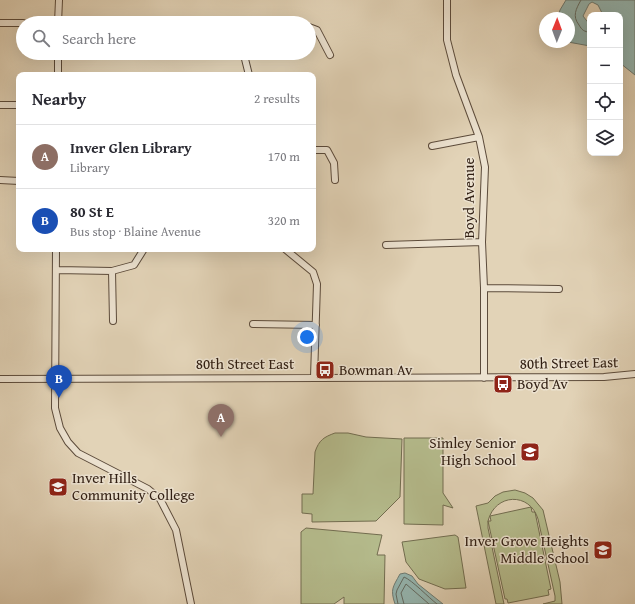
<!DOCTYPE html>
<html lang="en">
<head>
<meta charset="utf-8">
<style>
  :root { --surface:#fff; --page:#f7f7f7; --text:#2b2b33; --muted:#7c7c81; --line:#e1e1e2; --accent:#8f2418 }
  body { margin:0; font-family:"Gentium Book Plus",serif; background:var(--page); color:var(--text) }
  .controls { position:absolute; right:12px; top:12px; display:grid; overflow:hidden; border-radius:8px; box-shadow:0 4px 16px #0002 }
  .controls button { width:36px; height:36px; display:grid; place-items:center; padding:0; border:0; border-bottom:1px solid var(--line); background:var(--surface); color:var(--text); font:20px sans-serif }
  .compass { position:absolute; left:539px; top:12px; width:36px; height:36px; border-radius:50%; background:var(--surface); box-shadow:0 4px 16px #0002; rotate:1deg }
  .you { position:absolute; left:307px; top:337px; width:14px; height:14px; margin:-10px; border:3px solid #fff; border-radius:50%; background:#1a73e8; box-shadow:0 0 0 6px #1a73e833 }
  .badge { display:grid; place-items:center; width:26px; height:26px; border-radius:50%; background:var(--accent); color:#fff; font-size:13px; font-weight:700 }
  .pin { position:absolute; translate:-50% -33px; filter:drop-shadow(0 1px 2px #0008) }
  .pin::after { content:''; position:absolute; top:21px; width:14px; height:12px; background:inherit; clip-path:polygon(0 0,100% 0,50% 100%) }
  .list { margin:0; padding:0; list-style:none }
  h2 { display:flex; justify-content:space-between; align-items:center; height:52px; margin:0; padding:0 16px; font-size:17px }
  h2 small { font-size:13px; font-weight:400; color:var(--muted) }
  .list li { display:grid; grid-template-columns:26px 1fr auto; gap:12px; align-items:center; box-sizing:border-box; height:64px; padding:0 16px; border-top:1px solid var(--line) }
  .list b { display:block; font-size:15px; white-space:nowrap }
  .list p { margin:0; font-size:13px; white-space:nowrap; color:var(--muted) }
  .list em { font-size:13px; font-style:normal; color:var(--muted) }
  .icon { flex:none; width:22px; height:22px; fill:none; stroke:currentColor; stroke-width:2; stroke-linecap:round; stroke-linejoin:round }
  .map { position:relative; flex:none; width:635px; height:604px; overflow:hidden }
  .search { position:absolute; background:var(--surface); box-shadow:0 4px 16px #0002; left:16px; top:16px; width:300px; height:44px; display:flex; align-items:center; gap:10px; box-sizing:border-box; padding:0 14px; border-radius:22px; color:var(--muted); font-size:15px }
  .panel { position:absolute; background:var(--surface); box-shadow:0 4px 16px #0002; left:16px; top:72px; width:300px; height:180px; border-radius:8px }
  .map>svg:first-child { display:block }
  .green { fill:#b5bc8d; stroke:#726d50 }
  .water { fill:#95b7b2; stroke:#6d7a72 }
  .lines { fill:none; stroke-linecap:round; stroke-linejoin:round }
  .shore { stroke:#626a62; stroke-width:1 }
  .minor-casing { stroke:#5c4b3b; stroke-width:8 }
  .minor { stroke:#ece2d0; stroke-width:6 }
  .labels { text-anchor:middle; stroke-width:3; stroke-linejoin:round; paint-order:stroke }
  .street-label { font-size:15px; fill:#301e12; stroke:#ece2d0 }
  .poi-label { font-size:15px; fill:#301e12; stroke:#ece2d0; text-anchor:start }
</style>
</head>
<body>
<div class="map">
<svg width="635" height="604" viewBox="0 0 635 604">
  <rect width="100%" height="100%" fill="#e2d3b7"/>
  <filter id="stains"><feTurbulence type="fractalNoise" baseFrequency=".005" numOctaves="4"/><feColorMatrix values="0 0 0 0 .2 0 0 0 0 .09 0 0 0 0 .02 0 0 0 .5 -.17"/></filter>
  <radialGradient id="worn" r=".72"><stop offset=".6" stop-color="#630" stop-opacity="0"/><stop offset="1" stop-color="#630" stop-opacity=".3"/></radialGradient>
  <path class="green" d="M 335,433 L 348,433 L 366,437 L 402,439 L 400,497 L 376,521 L 312,522 L 312,514 L 302,513 L 302,494 L 313,494 L 315,452 C 319,440 324,437 335,433 Z
    M 404,438 L 443,438 L 443,493 L 453,508 L 443,505 L 443,525 L 404,524 Z
    M 515,490 L 525,493 L 533,498 L 543,510 L 560,582 L 562,604 L 543,604 L 555,601 L 555,596 L 538,519 C 530,492 495,493 488,521 L 491,521 L 490,516 L 531,507 L 532,512 L 535,512 L 551,589 L 548,590 L 549,595 L 508,603 L 507,599 L 505,599 L 488,521 L 488,528 L 504,604 L 496,604 L 476,506 L 488,503 L 495,496 L 503,492 Z
    M 306,528 L 382,535 L 377,555 L 385,555 L 384,604 L 344,604 L 344,597 L 334,604 L 301,604 L 301,532 Z
    M 455,535 L 458,537 L 466,588 L 445,589 L 419,579 L 406,562 L 402,542 Z"/>
  <path class="water" d="M 566,0 L 635,0 L 635,75 L 620,63 L 620,15 L 603,15 L 598,5 L 592,2 L 589,4 L 583,16 L 590,25 L 590,46 L 568,42 L 569,42 L 569,18 L 558,18 L 560,10 Z
    M 405,573 L 412,576 L 418,584 L 443,604 L 395,604 C 390,589 393,587 400,574 Z"/>
  <g class="lines">
    <path class="shore" d="M 581,0 C 576,9 572,16 579,25 C 582,30 584,32 590,32
      M 398,604 L 396,594 L 397,590 L 404,577 C 412,580 429,598 437,604
      M 404,604 L 401,593 L 406,584 L 429,604"/>
    <g class="minor-casing">
      <path id="minor" d="M 447,0 L 447,40 L 456,75 L 479,137 L 485,167 L 482,242 L 484,288 L 484,378
        M 0,23 L 23,23
        M 58,23 L 59,0
        M 309,27 L 317,30 L 330,55
        M 245,53 L 245,59 L 249,75
        M 58,75 L 58,53
        M 0,105 L 19,105
        M 432,146 L 479,137
        M 313,150 L 327,150 L 334,163 L 335,180
        M 0,180 L 19,181
        M 386,245 L 482,242
        M 56,249 L 55,408 L 60,428 L 68,442 L 78,453 L 148,489 L 160,499 L 176,530 L 191,604
        M 285,249 L 313,272 L 317,284 L 314,377
        M 57,270 L 112,271 L 134,265 L 144,249
        M 112,271 L 113,321
        M 484,288 L 559,289
        M 253,324 L 316,325
        M 0,379 L 604,377 L 635,374"/>
    </g>
    <use href="#minor" class="minor"/>
  </g>
  <defs>
    <g id="bus-square" transform="scale(1)"><rect x="-9" y="-9" width="18" height="18" rx="4" fill="#8f2418" stroke="#ece2d0"/><path d="M-5-6H5V4H4V6H2V4H-2V6H-4V4H-5ZM-3.5-4V0h7V-4ZM-3.5 1.2v1.5H-2V1.2ZM2 1.2v1.5H3.5V1.2Z" fill="#fff"/></g>
    <g id="school-square" transform="scale(1)"><rect x="-9" y="-9" width="18" height="18" rx="4" fill="#8f2418" stroke="#ece2d0"/><path d="M0-5L7-2L0 1L-7-2ZM-4 1L0 2.5L4 1V4Q0 6-4 4Z" fill="#fff"/></g>
    <g id="university-square" transform="scale(1)"><rect x="-9" y="-9" width="18" height="18" rx="4" fill="#8f2418" stroke="#ece2d0"/><path d="M0-5L7-2L0 1L-7-2ZM-4 1L0 2.5L4 1V4Q0 6-4 4Z" fill="#fff"/></g>
  </defs>
  <g fill-rule="evenodd">
    <use href="#bus-square" x="325" y="370"/>
    <use href="#bus-square" x="503" y="384"/>
    <use href="#school-square" x="530" y="452"/>
    <use href="#university-square" x="58" y="487"/>
    <use href="#school-square" x="603" y="550"/>
  </g>
  <g class="labels">
    <g class="street-label">
      <text transform="translate(469 198) rotate(-90)" y="5">Boyd Avenue</text>
      <text transform="translate(569 363) rotate(-1)" y="5">80th Street East</text>
      <text x="245" y="369">80th Street East</text>
    </g>
    <g class="poi-label">
      <text x="339" y="375">Bowman Av</text>
      <text x="517" y="389">Boyd Av</text>
      <text x="516" y="448" text-anchor="end">Simley Senior<tspan x="516" dy="17">High School</tspan></text>
      <text x="72" y="483">Inver Hills<tspan x="72" dy="17">Community College</tspan></text>
      <text x="589" y="546" text-anchor="end">Inver Grove Heights<tspan x="589" dy="17">Middle School</tspan></text>
    </g>
  </g>
  <rect width="100%" height="100%" filter="url(#stains)"/>
  <rect width="100%" height="100%" fill="url(#worn)"/>
</svg>
<div class="controls">
<button>+</button>
<button>−</button>
<button><svg class="icon" aria-label="locate" viewBox="0 0 24 24"><circle cx="12" cy="12" r="6"/><path d="M12 2v4M12 18v4M2 12h4M18 12h4"/></svg></button>
<button><svg class="icon" aria-label="layers" viewBox="0 0 24 24"><path d="M12 4l9 5-9 5-9-5zM3 14l9 5 9-5"/></svg></button>
</div>
<svg class="compass" viewBox="-18 -18 36 36"><path d="M0-13l5 13h-10z" fill="#e53935"/><path d="M0 13l5-13h-10z" fill="#7c7c81"/></svg>
<div class="you"></div>
<div class="pin badge" style="left:221px;top:437px;background:#8d6e63">A</div>
<div class="pin badge" style="left:59px;top:398px;background:#1a4fb4">B</div>
<div class="search"><svg class="icon" aria-label="search" viewBox="0 0 24 24"><circle cx="10" cy="10" r="6"/><path d="M15 15l6 6"/></svg>Search here</div>
<section class="panel">
<h2>Nearby<small>2 results</small></h2>
<ul class="list">
<li><span class="badge" style="background:#8d6e63">A</span><div><b>Inver Glen Library</b><p>Library</p></div><em>170 m</em></li>
<li><span class="badge" style="background:#1a4fb4">B</span><div><b>80 St E</b><p>Bus stop · Blaine Avenue</p></div><em>320 m</em></li>
</ul>
</section>
</div>
</body>
</html>
